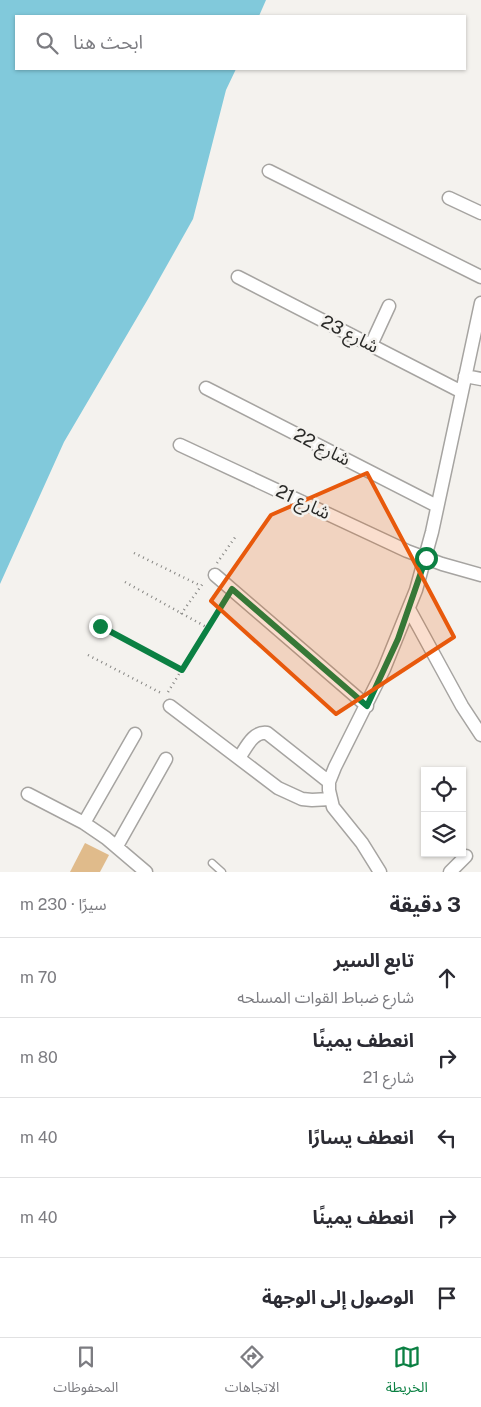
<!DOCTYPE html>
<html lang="ar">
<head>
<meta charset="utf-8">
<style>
  :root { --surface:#fff; --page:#f2f2f3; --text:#2b2b33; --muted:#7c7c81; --line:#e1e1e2; --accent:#0b8043 }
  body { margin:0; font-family:"Public Sans","Noto Sans Arabic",sans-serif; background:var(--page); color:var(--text); direction:rtl }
  .controls { position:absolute; right:15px; bottom:15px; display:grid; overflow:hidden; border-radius:0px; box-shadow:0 1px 4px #0004 }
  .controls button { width:45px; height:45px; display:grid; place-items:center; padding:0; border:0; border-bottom:1px solid var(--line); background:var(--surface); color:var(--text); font:25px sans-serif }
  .stop { position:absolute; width:15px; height:15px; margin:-11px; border:4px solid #0b8043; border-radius:50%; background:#fff }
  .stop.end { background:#0b8043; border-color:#fff; box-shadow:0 1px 5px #0008 }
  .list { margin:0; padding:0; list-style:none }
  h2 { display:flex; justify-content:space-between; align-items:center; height:65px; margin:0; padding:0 20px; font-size:21px }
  h2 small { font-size:16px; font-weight:400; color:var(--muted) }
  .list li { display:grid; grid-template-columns:32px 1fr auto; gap:15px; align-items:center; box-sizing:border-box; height:80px; padding:0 20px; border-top:1px solid var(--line) }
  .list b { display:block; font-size:19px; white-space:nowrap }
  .list p { margin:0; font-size:16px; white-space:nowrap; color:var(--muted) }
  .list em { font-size:16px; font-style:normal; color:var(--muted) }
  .icon { flex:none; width:28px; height:28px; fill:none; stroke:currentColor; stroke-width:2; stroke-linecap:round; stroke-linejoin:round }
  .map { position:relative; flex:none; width:481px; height:872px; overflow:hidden; direction:ltr }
  .search { position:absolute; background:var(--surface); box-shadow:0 1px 4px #0004; left:15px; right:15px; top:15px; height:55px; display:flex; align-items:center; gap:12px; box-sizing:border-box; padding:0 18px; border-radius:0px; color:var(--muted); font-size:19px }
  .sheet { height:465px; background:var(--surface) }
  nav { display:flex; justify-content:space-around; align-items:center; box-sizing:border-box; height:70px; border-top:1px solid var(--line); background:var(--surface); font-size:14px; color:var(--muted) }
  nav a { display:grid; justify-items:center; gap:2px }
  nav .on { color:var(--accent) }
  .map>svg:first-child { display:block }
  .water { fill:#81c9db }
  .building { fill:#e0bb8b }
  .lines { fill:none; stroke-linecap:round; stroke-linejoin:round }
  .lane-casing { stroke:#a6a4a1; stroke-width:9 }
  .street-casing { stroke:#a6a4a1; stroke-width:15 }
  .path { stroke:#858582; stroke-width:2.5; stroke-dasharray:1 4; stroke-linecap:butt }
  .lane { stroke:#fff; stroke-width:6 }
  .street { stroke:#fff; stroke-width:12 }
  .route { stroke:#0b8043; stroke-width:6 }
  .marked { fill:#e8590c; fill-opacity:0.2; stroke:#e8590c; stroke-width:4; stroke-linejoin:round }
  .labels { text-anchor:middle; stroke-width:5; stroke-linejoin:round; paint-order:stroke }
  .street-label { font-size:18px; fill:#2a2a28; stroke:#f4f2ee }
</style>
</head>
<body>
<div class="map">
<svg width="481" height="872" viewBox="0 0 481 872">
  <rect width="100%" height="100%" fill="#f4f2ee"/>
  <path class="water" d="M 0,0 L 266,0 L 259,16 L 16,16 L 16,69 L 236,69 L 226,90 L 193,219 L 148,299 L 64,442 L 0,584 Z"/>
  <path class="building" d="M 85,843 L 109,855 L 100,872 L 70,872 Z"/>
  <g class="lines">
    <g class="lane-casing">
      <path id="lane" d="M 212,863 L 222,872"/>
    </g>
    <g class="street-casing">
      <path id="street" d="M 269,171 L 481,277
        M 449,198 L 481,213
        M 238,277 L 462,392
        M 371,345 L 389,306
        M 465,376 L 481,379
        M 206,388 L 437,506
        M 180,445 L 407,551 L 442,564 L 481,575
        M 215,575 L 367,706
        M 409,609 L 462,706 L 481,735
        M 170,706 L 278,788 L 302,799 L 312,800 L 330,799
        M 239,758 C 246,748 253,731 267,733 L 329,782
        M 28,794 L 84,823 L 106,838 L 146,872
        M 84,823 L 135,734
        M 117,846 L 166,759
        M 380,872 L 362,843 L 333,807 L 329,790 L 329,782 L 335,767 L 384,669 L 416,590 L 432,532 L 481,303
        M 450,872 L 466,856"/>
    </g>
    <path class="path" d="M 134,553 L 201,586
      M 217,563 L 236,536
      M 125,582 L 208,628
      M 181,614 L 204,582
      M 100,626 L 182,670
      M 88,655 L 163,694
      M 168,692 L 224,601"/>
    <use href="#lane" class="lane"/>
    <use href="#street" class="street"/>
  </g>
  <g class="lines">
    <path class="route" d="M 100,626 L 182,670 L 232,589 L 367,706 L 398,639 L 426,558"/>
  </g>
  <path class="marked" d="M 367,473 L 454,637 L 336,714 L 211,601 L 271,515 Z"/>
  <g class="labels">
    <g class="street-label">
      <text transform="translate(350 334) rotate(27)" y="6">شارع 23</text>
      <text transform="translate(322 447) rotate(27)" y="6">شارع 22</text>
      <text transform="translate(303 502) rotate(25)" y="6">شارع 21</text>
    </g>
  </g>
</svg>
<div class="controls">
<button><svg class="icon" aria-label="locate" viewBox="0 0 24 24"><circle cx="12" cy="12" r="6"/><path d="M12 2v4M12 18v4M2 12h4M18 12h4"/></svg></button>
<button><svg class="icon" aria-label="layers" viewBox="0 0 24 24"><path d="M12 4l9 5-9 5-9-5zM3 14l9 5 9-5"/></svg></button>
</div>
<div class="stop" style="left:426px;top:558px"></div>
<div class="stop end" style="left:100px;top:626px"></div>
<div class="search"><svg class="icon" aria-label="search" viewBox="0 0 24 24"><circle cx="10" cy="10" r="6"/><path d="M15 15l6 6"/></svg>ابحث هنا</div>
</div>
<section class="sheet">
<h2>3 دقيقة<small>سيرًا · 230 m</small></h2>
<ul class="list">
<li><svg class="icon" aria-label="ahead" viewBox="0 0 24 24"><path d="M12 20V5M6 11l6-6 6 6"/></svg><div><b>تابع السير</b><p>شارع ضباط القوات المسلحه</p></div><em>70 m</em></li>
<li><svg class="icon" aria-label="right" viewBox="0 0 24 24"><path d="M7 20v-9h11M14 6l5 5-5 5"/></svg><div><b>انعطف يمينًا</b><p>شارع 21</p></div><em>80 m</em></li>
<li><svg class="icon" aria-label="left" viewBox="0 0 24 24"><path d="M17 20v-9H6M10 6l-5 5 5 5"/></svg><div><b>انعطف يسارًا</b></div><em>40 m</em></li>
<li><svg class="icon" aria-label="right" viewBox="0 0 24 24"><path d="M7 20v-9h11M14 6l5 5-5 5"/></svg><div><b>انعطف يمينًا</b></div><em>40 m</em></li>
<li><svg class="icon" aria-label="arrive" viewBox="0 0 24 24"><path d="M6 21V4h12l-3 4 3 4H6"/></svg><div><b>الوصول إلى الوجهة</b></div></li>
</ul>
</section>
<nav>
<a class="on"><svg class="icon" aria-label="map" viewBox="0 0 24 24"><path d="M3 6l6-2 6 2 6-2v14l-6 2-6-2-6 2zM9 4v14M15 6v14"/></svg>الخريطة</a>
<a><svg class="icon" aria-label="directions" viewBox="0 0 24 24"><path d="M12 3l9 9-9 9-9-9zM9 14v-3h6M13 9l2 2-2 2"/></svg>الاتجاهات</a>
<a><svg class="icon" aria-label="saved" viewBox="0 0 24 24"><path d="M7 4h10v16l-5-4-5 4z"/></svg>المحفوظات</a>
</nav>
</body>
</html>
